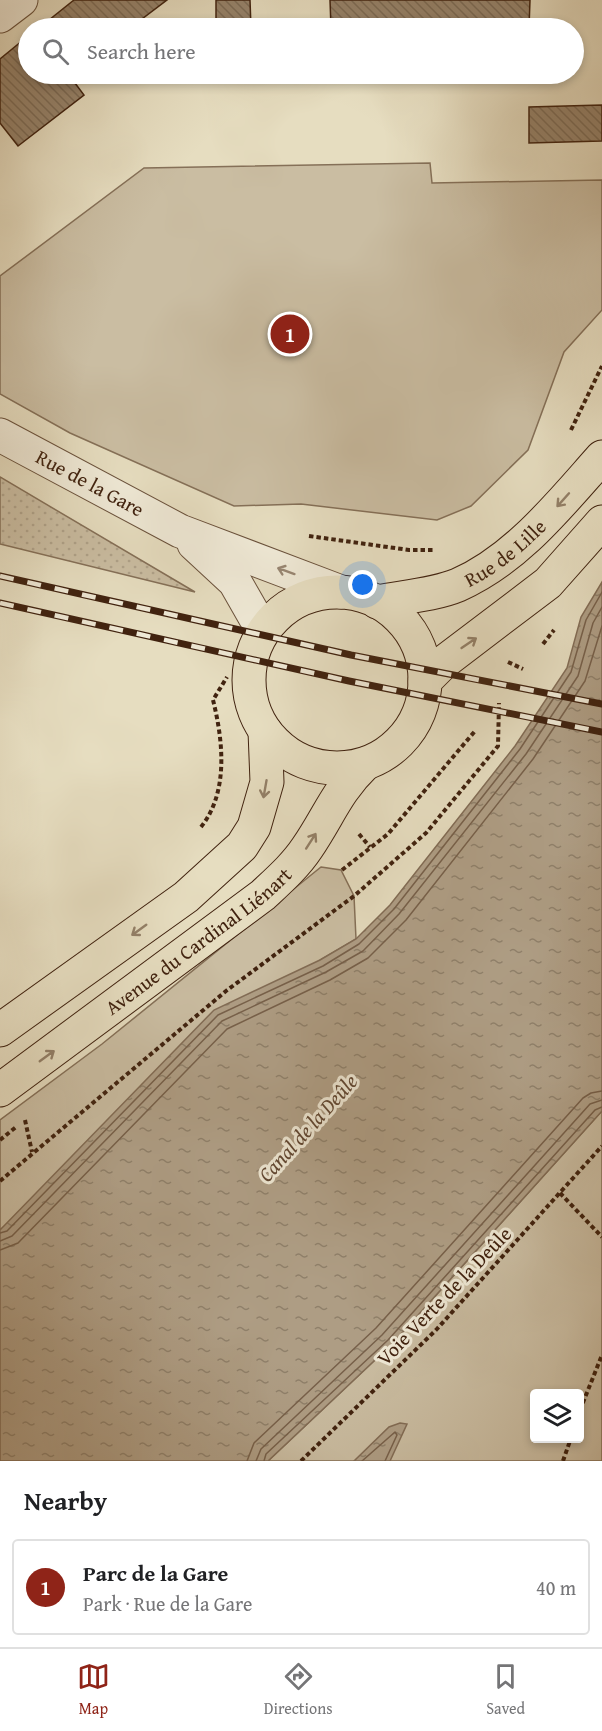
<!DOCTYPE html>
<html lang="en">
<head>
<meta charset="utf-8">
<style>
  :root { --surface:#fff; --page:#f2f2f2; --text:#202124; --muted:#757577; --line:#e0e0e0; --accent:#8f2418 }
  body { margin:0; font-family:"Gentium Book Plus",serif; background:var(--page); color:var(--text) }
  .controls { position:absolute; right:18px; bottom:18px; display:grid; overflow:hidden; border-radius:6px; box-shadow:0 3px 9px #0003 }
  .controls button { width:54px; height:54px; display:grid; place-items:center; padding:0; border:0; border-bottom:2px solid var(--line); background:var(--surface); color:var(--text); font:30px sans-serif }
  .you { position:absolute; left:363px; top:585px; width:21px; height:21px; margin:-15px; border:4px solid #fff; border-radius:50%; background:#1a73e8; box-shadow:0 0 0 9px #1a73e833 }
  .badge { display:grid; place-items:center; width:39px; height:39px; border-radius:50%; background:var(--accent); color:#fff; font-size:20px; font-weight:700 }
  .pin { position:absolute; translate:-50% -50%; border:3px solid #fff; box-shadow:0 2px 6px #0006 }
  .list { margin:0; padding:0; list-style:none }
  h2 { display:flex; justify-content:space-between; align-items:center; height:78px; margin:0; padding:0 24px; font-size:26px }
  h2 small { font-size:20px; font-weight:400; color:var(--muted) }
  .list li { display:grid; grid-template-columns:39px 1fr auto; gap:18px; align-items:center; box-sizing:border-box; height:96px; margin:0 12px 12px; padding:0 12px; border:2px solid var(--line); border-radius:6px }
  .list b { display:block; font-size:22px; white-space:nowrap }
  .list p { margin:0; font-size:20px; white-space:nowrap; color:var(--muted) }
  .list em { font-size:20px; font-style:normal; color:var(--muted) }
  .icon { flex:none; width:33px; height:33px; fill:none; stroke:currentColor; stroke-width:2; stroke-linecap:round; stroke-linejoin:round }
  .map { position:relative; flex:none; width:602px; height:1461px; overflow:hidden }
  .search { position:absolute; background:var(--surface); box-shadow:0 3px 9px #0003; left:18px; right:18px; top:18px; height:66px; display:flex; align-items:center; gap:15px; box-sizing:border-box; padding:0 21px; border-radius:33px; color:var(--muted); font-size:22px }
  .sheet { height:186px; background:var(--surface) }
  nav { display:flex; justify-content:space-around; align-items:center; box-sizing:border-box; height:84px; border-top:2px solid var(--line); background:var(--surface); font-size:16px; color:var(--muted) }
  nav a { display:grid; justify-items:center; gap:3px }
  nav .on { color:var(--accent) }
  .map>svg:first-child { display:block }
  .grass { fill:url(#grass-dots); stroke:#857058; stroke-width:1.5 }
  .park { fill:#cabda2; stroke:#857058; stroke-width:1.5; fill-rule:evenodd }
  .water { fill:url(#water-ripples); stroke:#826c55; stroke-width:1.5 }
  .lines { fill:none; stroke-linecap:round; stroke-linejoin:round }
  .shore { stroke:#77604a; stroke-width:1.5 }
  .building { fill:url(#building-back-hatch); stroke:#40220f; stroke-width:1.5 }
  .minor-casing { stroke:#6a513b; stroke-width:35 }
  .primary-casing { stroke:#40220f; stroke-width:35 }
  .path { stroke:#40220f; stroke-width:4; stroke-dasharray:4.5 3; stroke-linecap:butt }
  .minor { stroke:#efe9d6; stroke-width:33 }
  .primary { stroke:#e6ddc0; stroke-width:33 }
  .rail-casing { stroke:#40220f; stroke-width:7 }
  .rail { stroke:#efe9d6; stroke-width:4.5; stroke-dasharray:14; stroke-linecap:butt }
  .oneway { stroke:#938068 }
  .oneway2 { stroke:#988672 }
  .labels { text-anchor:middle; stroke-width:6; stroke-linejoin:round; paint-order:stroke }
  .street-label { font-size:20px; fill:#40220f; stroke:#efe9d6 }
  .water-label { font-size:21px; font-style:italic; fill:#614732; stroke:#efe9d6 }
</style>
</head>
<body>
<div class="map">
<svg width="602" height="1461" viewBox="0 0 602 1461">
  <defs>
    <pattern id="grass-dots" width="8" height="8" patternUnits="userSpaceOnUse" patternTransform="scale(1.5)"><rect width="8" height="8" fill="#cabda2"/><path d="M2 2h.1M6 6h.1" fill="none" stroke="#afa28a" stroke-width="1.8" stroke-linecap="round"/></pattern>
    <pattern id="water-ripples" width="26" height="14" patternUnits="userSpaceOnUse" patternTransform="scale(1.5)"><rect width="26" height="14" fill="#ae9d84"/><path d="M2 4q2-2 4 0t4 0M15 11q2-2 4 0t4 0" fill="none" stroke="#8f806a"/></pattern>
    <pattern id="building-back-hatch" width="6" height="6" patternUnits="userSpaceOnUse" patternTransform="scale(1.5)"><rect width="6" height="6" fill="#96836b"/><path d="M-1 5l2 2M0 0l6 6M5-1l2 2" fill="none" stroke="#7c6b56"/></pattern>
  </defs>
  <rect width="100%" height="100%" fill="#e6ddc0"/>
  <filter id="stains"><feTurbulence type="fractalNoise" baseFrequency=".00333" numOctaves="4"/><feColorMatrix values="0 0 0 0 .2 0 0 0 0 .09 0 0 0 0 .02 0 0 0 .5 -.17"/></filter>
  <radialGradient id="worn" r=".72"><stop offset=".6" stop-color="#630" stop-opacity="0"/><stop offset="1" stop-color="#630" stop-opacity=".3"/></radialGradient>
  <path class="grass" d="M 0,477 L 195,592 L 0,544 Z"/>
  <path class="park" d="M 430,163 L 432,183 L 602,180 L 602,310 L 564,352 L 528,450 L 471,506 L 437,520 L 301,504 L 234,506 L 70,433 L 0,394 L 0,276 L 144,168 Z
    M 321,867 L 341,870 L 354,896 L 356,939 L 320,960 L 0,1230 L 0,1120 L 102,1044 Z
    M 602,1111 L 602,1461 L 268,1461 L 392,1344 ZM 534,1394 L 580,1394 L 580,1438 L 534,1438 Z"/>
  <path class="water" d="M 602,582 L 602,1111 L 392,1344 L 268,1461 L 0,1461 L 0,1230 L 214,1010 L 320,960 L 356,939 L 390,905 L 515,746 L 567,668 L 581,617 Z
    M 400,1423 L 407,1424 L 390,1461 L 354,1461 L 389,1427 Z"/>
  <g class="lines">
    <path class="shore" d="M 0,1233 L 7,1231 L 218,1015 L 323,966 L 359,944 L 394,909 L 520,749 L 571,672 L 586,620 L 602,592
      M 0,1241 L 12,1236 L 222,1021 L 326,972 L 363,951 L 399,914 L 526,754 L 578,676 L 593,623 L 602,607
      M 0,1250 L 18,1243 L 227,1029 L 330,980 L 368,958 L 406,920 L 533,759 L 585,681 L 602,626
      M 247,1461 L 254,1443 L 376,1328 L 583,1098 L 591,1093 L 602,1091
      M 256,1461 L 261,1449 L 382,1335 L 590,1104 L 602,1100
      M 264,1461 L 266,1454 L 388,1340 L 595,1110 L 602,1107
      M 362,1461 L 395,1432 L 397,1435 L 385,1461"/>
  </g>
  <path class="building" d="M 74,0 L 167,0 L 130,28 L 39,28 Z
    M 216,0 L 250,0 L 251,28 L 216,28 Z
    M 330,0 L 530,0 L 529,28 L 331,28 Z
    M 28,36 L 28,74 L 71,74 L 69,75 L 84,95 L 18,146 L 0,123 L 0,59 Z
    M 467,74 L 529,74 L 529,79 L 467,79 Z
    M 602,105 L 602,141 L 529,143 L 529,107 Z"/>
  <g class="lines">
    <g class="minor-casing">
      <g id="minor">
        <path d="M 0,16 L 21,0"/>
        <path id="s1" d="M 0,435 L 180,531 L 341,592"/>
        <path d="M 194,544 L 235,582 L 263,631"/>
      </g>
    </g>
    <g class="primary-casing">
      <g id="primary">
        <circle cx="337" cy="680" r="88"/>
        <path id="s2" d="M 377,602 C 403,597 434,595 458,585 C 517,559 560,504 602,457"/>
        <path d="M 425,681 L 444,662 L 548,583 L 602,522"/>
        <path d="M 0,1030 L 186,897 L 242,846 L 254,827 L 267,782 L 265,731"/>
        <path id="s3" d="M 0,1090 L 263,895 C 279,880 295,866 307,848 C 329,816 336,792 365,764"/>
      </g>
    </g>
    <path class="path" d="M 571,430 L 602,366
      M 309,536 L 409,550 L 433,550
      M 543,644 L 554,630
      M 508,662 L 523,669
      M 201,827 C 229,792 223,740 213,700 L 227,677
      M 359,834 L 370,847
      M 342,870 L 388,834 L 475,731
      M 25,1120 L 32,1152
      M 0,1140 L 16,1127
      M 0,1181 L 226,991 L 354,896 L 426,833 L 498,746 L 499,703
      M 560,1193 L 602,1237
      M 580,1410 L 602,1355
      M 301,1461 L 436,1330 L 602,1146
      M 563,1461 L 571,1438"/>
    <use href="#minor" class="minor"/>
    <use href="#primary" class="primary"/>
    <g class="rail-casing">
      <path id="rail" d="M 0,576 L 351,655 L 602,704
        M 0,603 L 349,681 L 602,732"/>
    </g>
    <use href="#rail" class="rail"/>
  </g>
  <defs><path id="oneway-shaft" d="M-6 0H5M1.5-3L5.5 0L1.5 3" fill="none" stroke-width="1.6" stroke-linecap="round" stroke-linejoin="round" transform="scale(1.5)"/></defs>
  <g class="oneway">
    <use href="#oneway-shaft" transform="translate(563 500) rotate(132)"/>
    <use href="#oneway-shaft" transform="translate(469 643) rotate(-34)"/>
    <use href="#oneway-shaft" transform="translate(265 789) rotate(100)"/>
    <use href="#oneway-shaft" transform="translate(311 841) rotate(-57)"/>
    <use href="#oneway-shaft" transform="translate(139 930) rotate(144)"/>
    <use href="#oneway-shaft" transform="translate(47 1056) rotate(-36)"/>
  </g>
  <use class="oneway2" href="#oneway-shaft" transform="translate(286 571) rotate(-160)"/>
  <g class="labels">
    <g class="street-label">
      <text dy="7" stroke="none"><textPath href="#s1" startOffset="102">Rue de la Gare</textPath></text>
      <text dy="7" stroke="none"><textPath href="#s2" startOffset="140">Rue de Lille</textPath></text>
      <text dy="7" stroke="none"><textPath href="#s3" startOffset="248">Avenue du Cardinal Liénart</textPath></text>
      <text transform="translate(444 1296) rotate(-46)" y="7">Voie Verte de la Deûle</text>
    </g>
    <g class="water-label">
      <text transform="translate(308 1128) rotate(-48)" y="7">Canal de la Deûle</text>
    </g>
  </g>
  <rect width="100%" height="100%" filter="url(#stains)"/>
  <rect width="100%" height="100%" fill="url(#worn)"/>
</svg>
<div class="controls">
<button><svg class="icon" aria-label="layers" viewBox="0 0 24 24"><path d="M12 4l9 5-9 5-9-5zM3 14l9 5 9-5"/></svg></button>
</div>
<div class="you"></div>
<div class="pin badge" style="left:290px;top:334px">1</div>
<div class="search"><svg class="icon" aria-label="search" viewBox="0 0 24 24"><circle cx="10" cy="10" r="6"/><path d="M15 15l6 6"/></svg>Search here</div>
</div>
<section class="sheet">
<h2>Nearby<small></small></h2>
<ul class="list">
<li><span class="badge">1</span><div><b>Parc de la Gare</b><p>Park · Rue de la Gare</p></div><em>40 m</em></li>
</ul>
</section>
<nav>
<a class="on"><svg class="icon" aria-label="map" viewBox="0 0 24 24"><path d="M3 6l6-2 6 2 6-2v14l-6 2-6-2-6 2zM9 4v14M15 6v14"/></svg>Map</a>
<a><svg class="icon" aria-label="directions" viewBox="0 0 24 24"><path d="M12 3l9 9-9 9-9-9zM9 14v-3h6M13 9l2 2-2 2"/></svg>Directions</a>
<a><svg class="icon" aria-label="saved" viewBox="0 0 24 24"><path d="M7 4h10v16l-5-4-5 4z"/></svg>Saved</a>
</nav>
</body>
</html>
